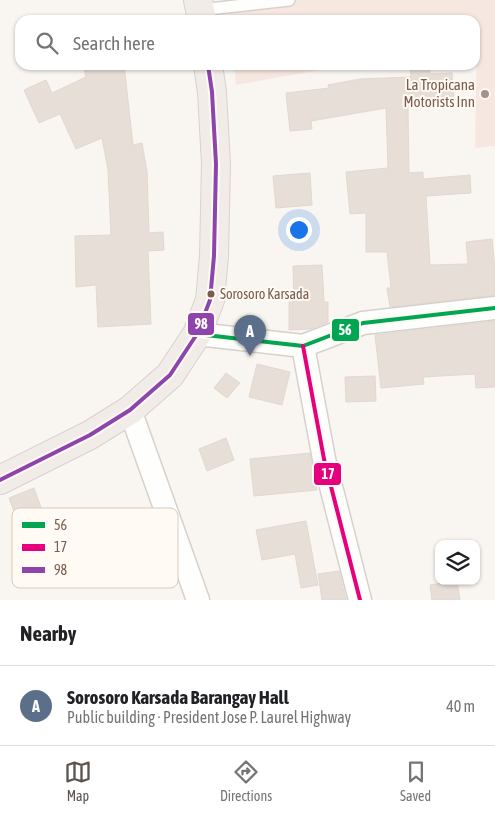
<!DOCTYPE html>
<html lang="en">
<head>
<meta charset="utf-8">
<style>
  :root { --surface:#fff; --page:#f6f6f6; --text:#202124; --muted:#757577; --line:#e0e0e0; --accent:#5c5450 }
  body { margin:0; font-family:"Asap Condensed",sans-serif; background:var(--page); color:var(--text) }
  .controls { position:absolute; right:15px; bottom:15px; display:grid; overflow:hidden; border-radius:10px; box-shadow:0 1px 4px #0004 }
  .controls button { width:45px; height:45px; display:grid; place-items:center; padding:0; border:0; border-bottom:1px solid var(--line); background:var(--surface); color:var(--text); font:25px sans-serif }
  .you { position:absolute; left:298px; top:229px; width:18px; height:18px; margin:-12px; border:4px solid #fff; border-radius:50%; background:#1a73e8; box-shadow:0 0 0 8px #1a73e833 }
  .badge { display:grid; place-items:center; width:32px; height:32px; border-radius:50%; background:var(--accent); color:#fff; font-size:16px; font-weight:700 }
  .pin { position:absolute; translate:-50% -41px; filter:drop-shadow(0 1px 2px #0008) }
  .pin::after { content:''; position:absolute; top:26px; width:18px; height:15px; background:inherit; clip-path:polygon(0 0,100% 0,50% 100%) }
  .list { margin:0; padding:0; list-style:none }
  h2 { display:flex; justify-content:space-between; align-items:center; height:65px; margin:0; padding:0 20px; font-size:21px }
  h2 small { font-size:16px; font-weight:400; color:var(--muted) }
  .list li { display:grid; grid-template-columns:32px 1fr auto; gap:15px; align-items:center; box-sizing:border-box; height:80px; padding:0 20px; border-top:1px solid var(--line) }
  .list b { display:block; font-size:19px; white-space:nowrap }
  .list p { margin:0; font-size:16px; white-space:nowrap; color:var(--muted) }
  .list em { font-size:16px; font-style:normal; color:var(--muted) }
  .icon { flex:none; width:28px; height:28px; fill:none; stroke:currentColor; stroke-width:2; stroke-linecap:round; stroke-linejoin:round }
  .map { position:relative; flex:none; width:495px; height:600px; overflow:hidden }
  .search { position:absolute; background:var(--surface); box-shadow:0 1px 4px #0004; left:15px; right:15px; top:15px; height:55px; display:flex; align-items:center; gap:12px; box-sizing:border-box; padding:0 18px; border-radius:15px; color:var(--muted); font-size:19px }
  .sheet { height:145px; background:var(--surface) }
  nav { display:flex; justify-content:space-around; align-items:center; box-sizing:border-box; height:70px; border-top:1px solid var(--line); background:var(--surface); font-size:14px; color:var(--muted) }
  nav a { display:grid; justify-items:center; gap:2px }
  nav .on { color:var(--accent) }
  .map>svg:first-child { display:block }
  .commercial { fill:#f6e8e1 }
  .building { fill:#e6ded7; stroke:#e2d8d2 }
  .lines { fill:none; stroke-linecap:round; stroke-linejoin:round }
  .service-casing { stroke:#d7d1cb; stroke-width:14 }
  .minor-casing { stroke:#d7d1cb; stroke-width:25 }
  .trunk-casing { stroke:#dad1cc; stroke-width:30 }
  .service { stroke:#fefefd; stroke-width:11 }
  .minor { stroke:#fefefd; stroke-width:22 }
  .trunk { stroke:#f2ece8; stroke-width:28 }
  .bus-1-casing { stroke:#fffaf3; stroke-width:8 }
  .bus-2-casing { stroke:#fffaf3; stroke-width:8 }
  .bus-3-casing { stroke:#fffaf3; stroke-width:8 }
  .bus-1 { stroke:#00a651; stroke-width:4 }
  .bus-2 { stroke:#e5007d; stroke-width:4 }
  .bus-3 { stroke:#8e44ad; stroke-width:4 }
  .poi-dot { fill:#a69286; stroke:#fffaf3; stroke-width:2 }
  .bus-dot { fill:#7a5c4d; stroke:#fffaf3; stroke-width:2 }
  .labels { text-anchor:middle; stroke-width:4; stroke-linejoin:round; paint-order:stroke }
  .bus-label { font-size:14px; fill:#7a5c4d; stroke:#fffaf3; text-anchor:start }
  .poi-label { font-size:15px; fill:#7a5c4d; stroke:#fffaf3; text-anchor:end }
  .key { fill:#fffaf3; stroke:#d7cbc1; stroke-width:1 }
  .key-label { font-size:14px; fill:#7a5c4d }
  .line-badge { stroke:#fffaf3; stroke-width:2 }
  .badge-label { font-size:14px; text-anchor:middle; font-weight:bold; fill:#fff }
</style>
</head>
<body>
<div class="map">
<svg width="495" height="600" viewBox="0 0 495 600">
  <rect width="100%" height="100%" fill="#f9f5f0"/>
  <path class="commercial" d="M 226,0 L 495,0 L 495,146 L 475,148 L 477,42 L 475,42 L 475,20 L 228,20 Z
    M 234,65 L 348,65 L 236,85 Z"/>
  <path class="building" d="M 83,65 L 124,65 L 133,145 L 142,143 L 147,172 L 149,233 L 163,232 L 164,250 L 148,251 L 151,324 L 98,327 L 96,285 L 76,287 L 75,236 L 111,235 L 108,170 L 102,138 L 76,149 L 60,114 L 39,123 L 24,90 L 46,80 L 52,93 L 86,77 Z
    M 410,65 L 429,65 L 430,74 L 452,73 L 454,103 L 408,106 L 409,173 L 423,172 L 423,179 L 470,175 L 471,193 L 426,196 L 430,265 L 468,264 L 466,242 L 492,239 L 495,270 L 495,295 L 390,307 L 387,288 L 391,288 L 387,252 L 366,252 L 366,213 L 350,214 L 346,172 L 388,168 L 386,108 L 311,121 L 312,129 L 290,131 L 286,93 L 329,88 L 328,85 L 360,79 L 411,77 Z
    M 310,173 L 312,205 L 276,208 L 273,176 Z
    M 322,265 L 324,302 L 328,302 L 328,322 L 310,329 L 289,330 L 289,302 L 294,302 L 293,266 Z
    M 495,321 L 495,387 L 476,388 L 475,374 L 423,377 L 424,384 L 381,388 L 375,335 Z
    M 257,364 L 290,372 L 282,405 L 249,397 Z
    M 226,373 L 240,383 L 227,398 L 214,388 Z
    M 375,376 L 376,401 L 346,402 L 345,377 Z
    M 226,438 L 234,460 L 207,471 L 199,449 Z
    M 310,453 L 317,490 L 254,496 L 250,459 Z
    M 34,488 L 43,513 L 18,522 L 9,498 Z
    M 306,521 L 318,585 L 301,588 L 295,554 L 262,560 L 256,530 Z
    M 339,571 L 346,600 L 322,600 L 318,574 Z
    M 457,581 L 460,600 L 432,600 L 430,585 Z"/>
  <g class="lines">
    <g class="service-casing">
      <path id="service" d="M 200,10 L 289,0"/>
    </g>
    <g class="minor-casing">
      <path id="minor" d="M 197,334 L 303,346 L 363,323 L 495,308
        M 303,346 L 324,459 L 360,600
        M 130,410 L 198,600"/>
    </g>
    <g class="trunk-casing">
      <path id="trunk" d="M 198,0 L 202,20
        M 0,480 L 90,435 L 130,410 L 170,375 L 197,334 L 210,300 L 214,256 L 216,164 L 212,92 L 208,65"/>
    </g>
    <use href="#service" class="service"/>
    <use href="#minor" class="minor"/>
    <use href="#trunk" class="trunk"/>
    <g class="bus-1-casing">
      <path id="bus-1" d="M 197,334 L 303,346 L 363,323 L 495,308"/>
    </g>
    <g class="bus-2-casing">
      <path id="bus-2" d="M 303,346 L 324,459 L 360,600"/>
    </g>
    <g class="bus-3-casing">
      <path id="bus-3" d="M 0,480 L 90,435 L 130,410 L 170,375 L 197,334 L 210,300 L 214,256 L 216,164 L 212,92 L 208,65"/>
    </g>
    <use href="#bus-1" class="bus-1"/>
    <use href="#bus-2" class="bus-2"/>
    <use href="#bus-3" class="bus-3"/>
  </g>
  <circle class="poi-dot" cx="485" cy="94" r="5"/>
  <circle class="bus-dot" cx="211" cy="294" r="4.5"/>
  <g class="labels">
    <g class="bus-label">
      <text x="220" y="299">Sorosoro Karsada</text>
    </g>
    <g class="poi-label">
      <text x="475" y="90">La Tropicana<tspan x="475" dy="17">Motorists Inn</tspan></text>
    </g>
  </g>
  <rect x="12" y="508" width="166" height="80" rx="8" class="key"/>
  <rect x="22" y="522" width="23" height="6" fill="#00a651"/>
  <rect x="22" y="544" width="23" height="7" fill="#e5007d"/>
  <rect x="22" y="567" width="23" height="6" fill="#8e44ad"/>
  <g class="key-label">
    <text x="54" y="530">56</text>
    <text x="54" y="552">17</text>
    <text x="54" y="575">98</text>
  </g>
  <g class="line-badge">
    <rect x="187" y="312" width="28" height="24" rx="5" fill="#8e44ad"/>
    <rect x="331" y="318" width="29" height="24" rx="5" fill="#00a651"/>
    <rect x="313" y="462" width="29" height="24" rx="5" fill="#e5007d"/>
  </g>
  <g class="badge-label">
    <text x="201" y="329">98</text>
    <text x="345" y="335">56</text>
    <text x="328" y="479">17</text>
  </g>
</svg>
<div class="controls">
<button><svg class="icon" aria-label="layers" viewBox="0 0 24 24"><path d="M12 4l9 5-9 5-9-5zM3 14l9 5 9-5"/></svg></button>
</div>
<div class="you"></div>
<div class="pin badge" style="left:250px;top:356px;background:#5c6f8a">A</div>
<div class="search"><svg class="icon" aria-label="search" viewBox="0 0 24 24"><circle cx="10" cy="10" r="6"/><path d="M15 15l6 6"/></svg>Search here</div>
</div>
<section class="sheet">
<h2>Nearby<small></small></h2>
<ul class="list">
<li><span class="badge" style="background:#5c6f8a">A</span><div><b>Sorosoro Karsada Barangay Hall</b><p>Public building · President Jose P. Laurel Highway</p></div><em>40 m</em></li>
</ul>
</section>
<nav>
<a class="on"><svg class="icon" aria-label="map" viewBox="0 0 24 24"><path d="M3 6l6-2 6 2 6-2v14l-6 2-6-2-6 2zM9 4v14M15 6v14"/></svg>Map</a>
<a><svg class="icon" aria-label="directions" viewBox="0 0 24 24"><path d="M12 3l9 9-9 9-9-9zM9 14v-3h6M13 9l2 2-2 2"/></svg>Directions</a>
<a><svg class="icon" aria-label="saved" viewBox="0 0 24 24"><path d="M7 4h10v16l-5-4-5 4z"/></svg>Saved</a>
</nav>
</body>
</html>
